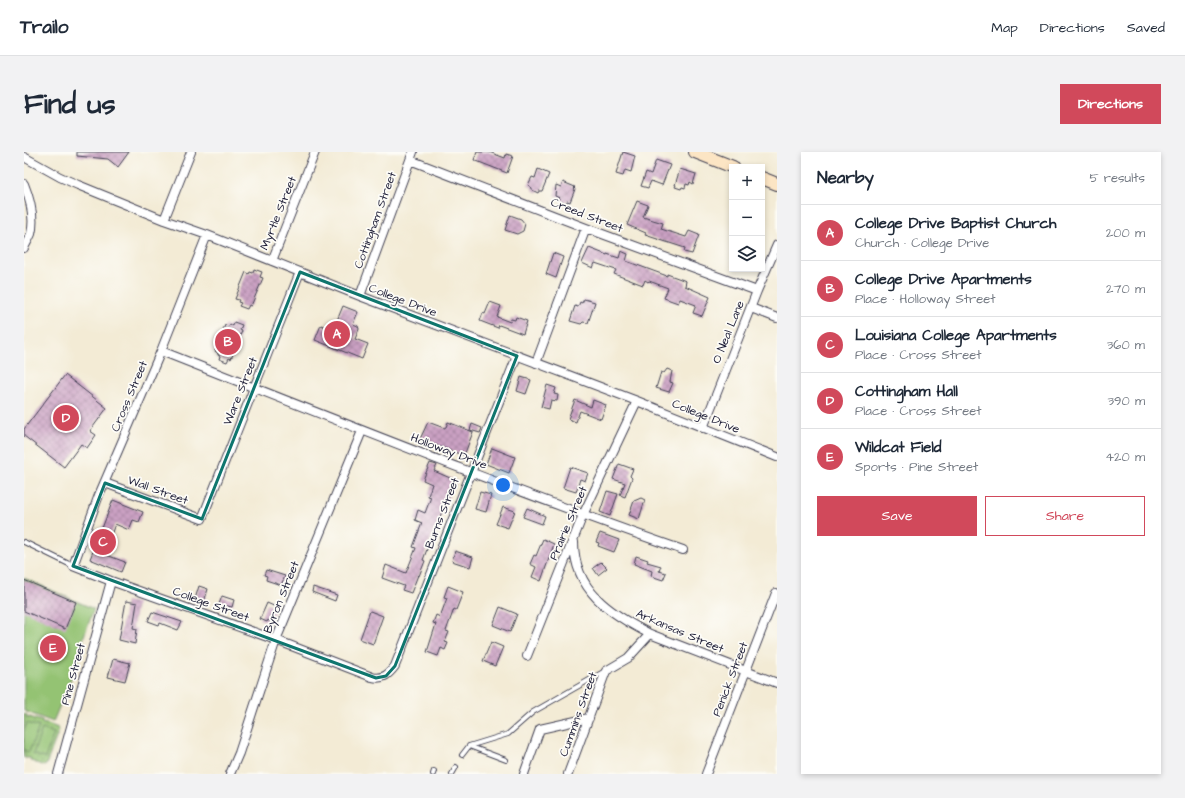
<!DOCTYPE html>
<html lang="en">
<head>
<meta charset="utf-8">
<style>
  :root { --surface:#fff; --page:#f2f2f3; --text:#1f2937; --muted:#747a83; --line:#e0e1e3; --accent:#d1495b }
  body { margin:0; font-family:"Architects Daughter",sans-serif; background:var(--page); color:var(--text) }
  .controls { position:absolute; right:12px; top:12px; display:grid; overflow:hidden; border-radius:0px; box-shadow:0 2px 6px #0003 }
  .controls button { width:36px; height:36px; display:grid; place-items:center; padding:0; border:0; border-bottom:1px solid var(--line); background:var(--surface); color:var(--text); font:20px sans-serif }
  .you { position:absolute; left:479px; top:333px; width:14px; height:14px; margin:-10px; border:3px solid #fff; border-radius:50%; background:#1a73e8; box-shadow:0 0 0 6px #1a73e833 }
  .badge { display:grid; place-items:center; width:26px; height:26px; border-radius:50%; background:var(--accent); color:#fff; font-size:13px; font-weight:700 }
  .pin { position:absolute; translate:-50% -50%; border:2px solid #fff; box-shadow:0 1px 4px #0006 }
  .list { margin:0; padding:0; list-style:none }
  h2 { display:flex; justify-content:space-between; align-items:center; height:52px; margin:0; padding:0 16px; font-size:17px }
  h2 small { font-size:13px; font-weight:400; color:var(--muted) }
  .list li { display:grid; grid-template-columns:26px 1fr auto; gap:12px; align-items:center; box-sizing:border-box; height:56px; padding:0 16px; border-top:1px solid var(--line) }
  .list b { display:block; font-size:15px; white-space:nowrap }
  .list p { margin:0; font-size:13px; white-space:nowrap; color:var(--muted) }
  .list em { font-size:13px; font-style:normal; color:var(--muted) }
  .actions { display:flex; gap:8px; padding:12px 16px }
  .actions a { flex:1; padding:9px 0; border:1px solid var(--accent); border-radius:0px; text-align:center; font-size:14px; color:var(--accent) }
  .actions .main { background:var(--accent); color:#fff }
  .icon { flex:none; width:22px; height:22px; fill:none; stroke:currentColor; stroke-width:2; stroke-linecap:round; stroke-linejoin:round }
  .map { position:relative; flex:none; width:753px; height:622px; overflow:hidden; border-radius:0px }
  header { display:flex; align-items:center; gap:24px; box-sizing:border-box; height:56px; padding:0 20px; background:var(--surface); border-bottom:1px solid var(--line) }
  header strong { font-size:19px }
  nav { display:flex; gap:22px; margin-inline-start:auto; font-size:14px }
  .intro { display:flex; align-items:center; justify-content:space-between; box-sizing:border-box; height:96px; padding:0 24px }
  h1 { margin:0; font-size:28px }
  .button { padding:10px 18px; border-radius:0px; background:var(--accent); color:#fff; font-size:14px; font-weight:700 }
  main { display:flex; gap:24px; padding:0 24px }
  aside { flex:1; background:var(--surface); border-radius:0px; box-shadow:0 2px 6px #0003 }
  .map>svg:first-child { display:block }
  .green { fill:url(#green-dots); stroke:#5b7257 }
  .pitch { fill:#94c373; stroke:#5b7257 }
  .building { fill:url(#building-cross-hatch) }
  .lines { fill:none; stroke-linecap:round; stroke-linejoin:round }
  .lane-casing { stroke:#414052; stroke-width:6 }
  .street-casing { stroke:#414052; stroke-width:10 }
  .secondary-casing { stroke:#414052; stroke-width:14 }
  .lane { stroke:#fff; stroke-width:4 }
  .street { stroke:#fff; stroke-width:8 }
  .secondary { stroke:#fce5c4; stroke-width:12 }
  .marked { fill:none; stroke:#0f766e; stroke-width:3; stroke-linejoin:round }
  .labels { text-anchor:middle; stroke-width:3.5; stroke-linejoin:round; paint-order:stroke }
  .street-label { font-size:12px; fill:#22223b; stroke:#fdfcf7 }
</style>
</head>
<body>
<header>
<strong>Trailo</strong>
<nav><a>Map</a><a>Directions</a><a>Saved</a></nav>
</header>
<div class="intro"><h1>Find us</h1><a class="button">Directions</a></div>
<main>
<div class="map">
<svg width="753" height="622" viewBox="0 0 753 622">
  <defs>
    <pattern id="green-dots" width="8" height="8" patternUnits="userSpaceOnUse"><rect width="8" height="8" fill="#94c373"/><path d="M2 2h.1M6 6h.1" fill="none" stroke="#7fa764" stroke-width="1.8" stroke-linecap="round"/></pattern>
    <pattern id="building-cross-hatch" width="8" height="8" patternUnits="userSpaceOnUse"><rect width="8" height="8" fill="#cba1c3"/><path d="M0 0l8 8M0 8l8-8" fill="none" stroke="#a483a0"/></pattern>
  </defs>
  <rect width="100%" height="100%" fill="#fdfcf7"/>
  <filter id="ink" filterUnits="userSpaceOnUse"><feTurbulence type="fractalNoise" baseFrequency=".025" numOctaves="2"/><feDisplacementMap in="SourceGraphic" scale="8" xChannelSelector="R" yChannelSelector="G"/><feConvolveMatrix kernelMatrix="1 2 1 2 8 2 1 2 1" color-interpolation-filters="sRGB"/></filter>
  <filter id="wash" filterUnits="userSpaceOnUse"><feTurbulence type="fractalNoise" baseFrequency=".012" numOctaves="4" result="noise"/><feDisplacementMap in="SourceGraphic" scale="16" xChannelSelector="R" yChannelSelector="G"/><feGaussianBlur stdDeviation="0.9" result="paint"/><feColorMatrix in="noise" values="0 0 0 0 0 0 0 0 0 0 0 0 0 0 0 0 0 1.4 0 .05"/><feComposite in="paint" operator="in"/></filter>
  <g filter="url(#wash)">
    <rect width="100%" height="100%" fill="#f3ebd5"/>
    <path class="green" d="M 0,562 L 3,563 L 3,566 L 6,565 L 18,569 L 19,572 L 22,571 L 34,576 L 35,578 L 22,613 L 20,614 L 7,609 L 6,606 L 0,606 Z"/>
    <path class="pitch" d="M 0,426 L 70,457 L 60,484 L 55,507 L 29,570 L 0,559 Z
      M 3,571 L 15,575 L 5,600 L 0,598 L 0,579 Z
      M 18,577 L 30,581 L 21,606 L 9,602 Z"/>
    <g id="blocks">
      <path class="building" d="M 53,0 L 105,0 L 94,15 L 84,7 L 53,4 Z
        M 453,0 L 465,0 L 481,6 L 482,2 L 489,4 L 483,21 L 450,8 Z
        M 599,0 L 611,4 L 607,20 L 601,18 L 599,24 L 592,22 Z
        M 632,8 L 646,13 L 638,33 L 627,29 L 624,36 L 617,34 L 622,20 L 627,22 Z
        M 514,17 L 525,22 L 518,39 L 515,39 L 514,41 L 508,38 L 508,36 L 504,33 L 508,25 L 511,26 Z
        M 656,17 L 672,22 L 669,32 L 666,30 L 665,33 L 662,32 L 661,36 L 658,35 L 657,37 L 651,35 L 652,33 L 651,33 Z
        M 539,30 L 551,35 L 550,36 L 551,37 L 546,50 L 543,49 L 542,51 L 537,50 L 536,46 L 531,44 L 532,33 L 537,35 Z
        M 613,49 L 624,53 L 619,65 L 639,71 L 637,77 L 662,85 L 665,79 L 675,83 L 668,102 L 660,100 L 661,96 L 621,83 L 622,81 L 603,73 Z
        M 486,63 L 497,67 L 501,72 L 499,79 L 493,82 L 481,78 Z
        M 565,96 L 583,103 L 583,102 L 595,106 L 597,99 L 604,102 L 602,109 L 643,124 L 643,122 L 662,129 L 661,134 L 686,145 L 678,164 L 669,161 L 672,153 L 656,147 L 654,151 L 640,146 L 644,136 L 625,129 L 624,130 L 621,128 L 619,133 L 590,122 L 592,118 L 571,111 L 569,116 L 558,111 Z
        M 529,101 L 539,105 L 532,126 L 522,122 Z
        M 230,117 L 238,120 L 236,125 L 239,126 L 227,154 L 225,153 L 223,157 L 215,154 L 217,151 L 214,150 L 215,148 L 211,147 L 222,120 L 225,122 L 226,120 L 229,121 Z
        M 560,147 L 571,150 L 564,171 L 559,170 L 557,172 L 546,169 L 551,154 L 554,155 L 556,150 L 558,151 Z
        M 466,150 L 477,154 L 473,165 L 486,170 L 487,167 L 491,168 L 492,165 L 503,169 L 499,182 L 475,173 L 474,176 L 456,169 L 459,161 L 461,162 Z
        M 319,154 L 334,160 L 329,172 L 334,174 L 335,177 L 331,187 L 344,192 L 338,207 L 291,188 L 297,173 L 309,178 Z
        M 210,170 L 218,173 L 216,178 L 218,179 L 207,207 L 205,206 L 203,210 L 195,207 L 196,204 L 194,203 L 194,201 L 191,199 L 201,173 L 205,174 L 206,172 L 209,174 Z
        M 643,217 L 648,219 L 646,230 L 649,231 L 645,240 L 632,236 L 637,220 L 640,221 Z
        M 41,223 L 83,256 L 66,279 L 72,283 L 63,296 L 57,292 L 40,315 L 0,284 L 0,277 Z
        M 497,225 L 507,228 L 502,242 L 493,239 Z
        M 523,233 L 532,236 L 530,242 L 534,243 L 533,249 L 527,248 L 525,257 L 517,255 Z
        M 551,248 L 567,255 L 569,248 L 582,253 L 577,267 L 556,259 L 552,270 L 544,267 Z
        M 404,270 L 420,276 L 422,275 L 424,270 L 449,280 L 441,301 L 439,300 L 438,303 L 396,287 Z
        M 448,272 L 458,276 L 456,281 L 446,278 Z
        M 468,296 L 491,305 L 485,321 L 462,312 Z
        M 406,311 L 413,313 L 410,319 L 433,329 L 429,337 L 427,337 L 426,341 L 415,367 L 417,367 L 413,377 L 411,376 L 399,408 L 401,409 L 395,424 L 394,423 L 387,441 L 378,438 L 380,434 L 358,426 L 362,413 L 382,421 L 392,396 L 389,395 L 398,371 L 391,368 L 394,358 L 401,361 L 407,345 L 404,344 L 408,332 L 399,328 Z
        M 595,312 L 609,317 L 606,324 L 608,326 L 601,345 L 596,343 L 601,331 L 589,327 Z
        M 546,315 L 564,321 L 561,329 L 556,327 L 552,340 L 539,336 Z
        M 583,339 L 594,342 L 586,364 L 576,360 Z
        M 456,340 L 467,343 L 462,360 L 451,357 Z
        M 617,346 L 621,348 L 615,367 L 605,363 L 610,349 Z
        M 89,348 L 119,360 L 115,370 L 109,368 L 105,378 L 91,372 L 80,402 L 101,410 L 97,420 L 66,407 Z
        M 479,355 L 491,359 L 484,376 L 472,372 Z
        M 503,356 L 521,364 L 518,372 L 499,365 Z
        M 576,381 L 595,388 L 590,400 L 574,394 L 575,391 L 572,390 Z
        M 519,387 L 530,392 L 517,429 L 508,425 L 512,415 L 506,412 L 510,403 L 512,404 Z
        M 431,399 L 449,405 L 446,415 L 428,409 Z
        M 612,404 L 624,408 L 623,410 L 637,414 L 635,419 L 642,421 L 639,428 L 627,424 L 628,419 L 610,412 Z
        M 577,410 L 583,416 L 574,423 L 569,416 Z
        M 242,418 L 261,424 L 257,433 L 242,428 L 243,424 L 240,423 Z
        M 0,428 L 52,450 L 41,477 L 0,459 Z
        M 175,434 L 184,437 L 180,450 L 171,447 Z
        M 424,434 L 439,440 L 432,458 L 430,457 L 422,479 L 425,480 L 421,490 L 424,491 L 421,498 L 417,496 L 414,504 L 403,500 L 412,472 L 409,471 L 412,463 L 416,465 L 423,446 L 420,445 Z
        M 289,435 L 313,443 L 311,449 L 288,440 Z
        M 198,444 L 210,448 L 208,455 L 203,454 L 202,458 L 194,455 Z
        M 102,449 L 113,451 L 109,476 L 113,477 L 111,492 L 95,488 Z
        M 243,451 L 252,455 L 246,469 L 244,468 L 243,470 L 236,467 Z
        M 476,455 L 493,462 L 486,480 L 469,473 Z
        M 346,459 L 359,464 L 349,492 L 336,487 Z
        M 128,460 L 158,470 L 154,478 L 136,471 L 135,473 L 124,469 Z
        M 467,490 L 479,495 L 471,514 L 459,509 Z
        M 89,507 L 106,511 L 101,529 L 84,525 Z"/>
    </g>
  </g>
  <g filter="url(#ink)">
    <use href="#blocks" fill-opacity="0" stroke="#414052" stroke-width="1"/>
    <g class="lines">
      <g class="lane-casing">
        <path id="lane" d="M 0,390 L 49,414
          M 445,594 L 482,608
          M 438,603 L 445,594 L 484,582 L 509,560 L 581,519
          M 409,622 L 410,619
          M 428,622 L 432,615"/>
      </g>
      <g class="street-casing">
        <path id="street" d="M 0,5 L 36,25 L 54,33 L 140,68 L 183,83 L 336,144 L 613,249 L 753,305
          M 386,8 L 562,76 L 733,139
          M 0,32 C 6,47 11,66 7,82 C 5,87 2,91 0,96
          M 140,68 L 167,0
          M 183,83 L 137,199 L 75,343 L 49,414 L 87,429 L 252,488 L 348,525 C 359,528 365,522 371,514 L 493,204
          M 248,109 L 291,0
          M 336,144 L 389,0
          M 727,156 L 753,166
          M 137,199 C 310,267 483,337 659,398
          M 512,211 L 562,76
          M 679,276 L 733,139 L 753,93
          M 81,331 L 178,367 L 276,120
          M 550,390 C 550,439 587,462 626,482 L 753,531
          M 503,504 L 559,363 L 613,249
          M 34,622 L 87,429
          M 206,622 L 215,601 L 252,488 L 338,279
          M 500,622 L 516,577 L 565,566
          M 544,622 L 582,519 L 604,506 L 626,482
          M 682,622 L 752,441"/>
      </g>
      <g class="secondary-casing">
        <path id="secondary" d="M 671,0 L 709,15
          M 738,26 L 753,32"/>
      </g>
      <use href="#lane" class="lane"/>
      <use href="#street" class="street"/>
      <use href="#secondary" class="secondary"/>
    </g>
  </g>
  <path class="marked" d="M 276,120 L 493,204 L 371,514 L 362,524 L 352,526 L 49,414 L 81,331 L 178,367 Z"/>
  <g class="labels">
    <g class="street-label">
      <text transform="translate(254 61) rotate(-68)" y="4">Myrtle Street</text>
      <text transform="translate(563 63) rotate(21)" y="4">Creed Street</text>
      <text transform="translate(351 68) rotate(-70)" y="4">Cottingham Street</text>
      <text transform="translate(379 148) rotate(21)" y="4">College Drive</text>
      <text transform="translate(704 180) rotate(-68)" y="4">O Neal Lane</text>
      <text transform="translate(216 239) rotate(-68)" y="4">Ware Street</text>
      <text transform="translate(105 244) rotate(-67)" y="4">Cross Street</text>
      <text transform="translate(682 264) rotate(22)" y="4">College Drive</text>
      <text transform="translate(425 299) rotate(21)" y="4">Holloway Drive</text>
      <text transform="translate(134 338) rotate(20)" y="4">Wall Street</text>
      <text transform="translate(418 361) rotate(-69)" y="4">Burns Street</text>
      <text transform="translate(544 371) rotate(-67)" y="4">Prairie Street</text>
      <text transform="translate(257 445) rotate(-68)" y="4">Byron Street</text>
      <text transform="translate(187 452) rotate(20)" y="4">College Street</text>
      <text transform="translate(656 479) rotate(23)" y="4">Arkansas Street</text>
      <text transform="translate(49 522) rotate(-75)" y="4">Pine Street</text>
      <text transform="translate(706 527) rotate(-69)" y="4">Penick Street</text>
      <text transform="translate(554 562) rotate(-70)" y="4">Cummins Street</text>
    </g>
  </g>
</svg>
<div class="controls">
<button>+</button>
<button>−</button>
<button><svg class="icon" aria-label="layers" viewBox="0 0 24 24"><path d="M12 4l9 5-9 5-9-5zM3 14l9 5 9-5"/></svg></button>
</div>
<div class="you"></div>
<div class="pin badge" style="left:313px;top:182px">A</div>
<div class="pin badge" style="left:204px;top:190px">B</div>
<div class="pin badge" style="left:79px;top:390px">C</div>
<div class="pin badge" style="left:42px;top:266px">D</div>
<div class="pin badge" style="left:29px;top:496px">E</div>
</div>
<aside>
<h2>Nearby<small>5 results</small></h2>
<ul class="list">
<li><span class="badge">A</span><div><b>College Drive Baptist Church</b><p>Church · College Drive</p></div><em>200 m</em></li>
<li><span class="badge">B</span><div><b>College Drive Apartments</b><p>Place · Holloway Street</p></div><em>270 m</em></li>
<li><span class="badge">C</span><div><b>Louisiana College Apartments</b><p>Place · Cross Street</p></div><em>360 m</em></li>
<li><span class="badge">D</span><div><b>Cottingham Hall</b><p>Place · Cross Street</p></div><em>390 m</em></li>
<li><span class="badge">E</span><div><b>Wildcat Field</b><p>Sports · Pine Street</p></div><em>420 m</em></li>
</ul>
<div class="actions"><a class="main">Save</a><a>Share</a></div>
</aside>
</main>
</body>
</html>
